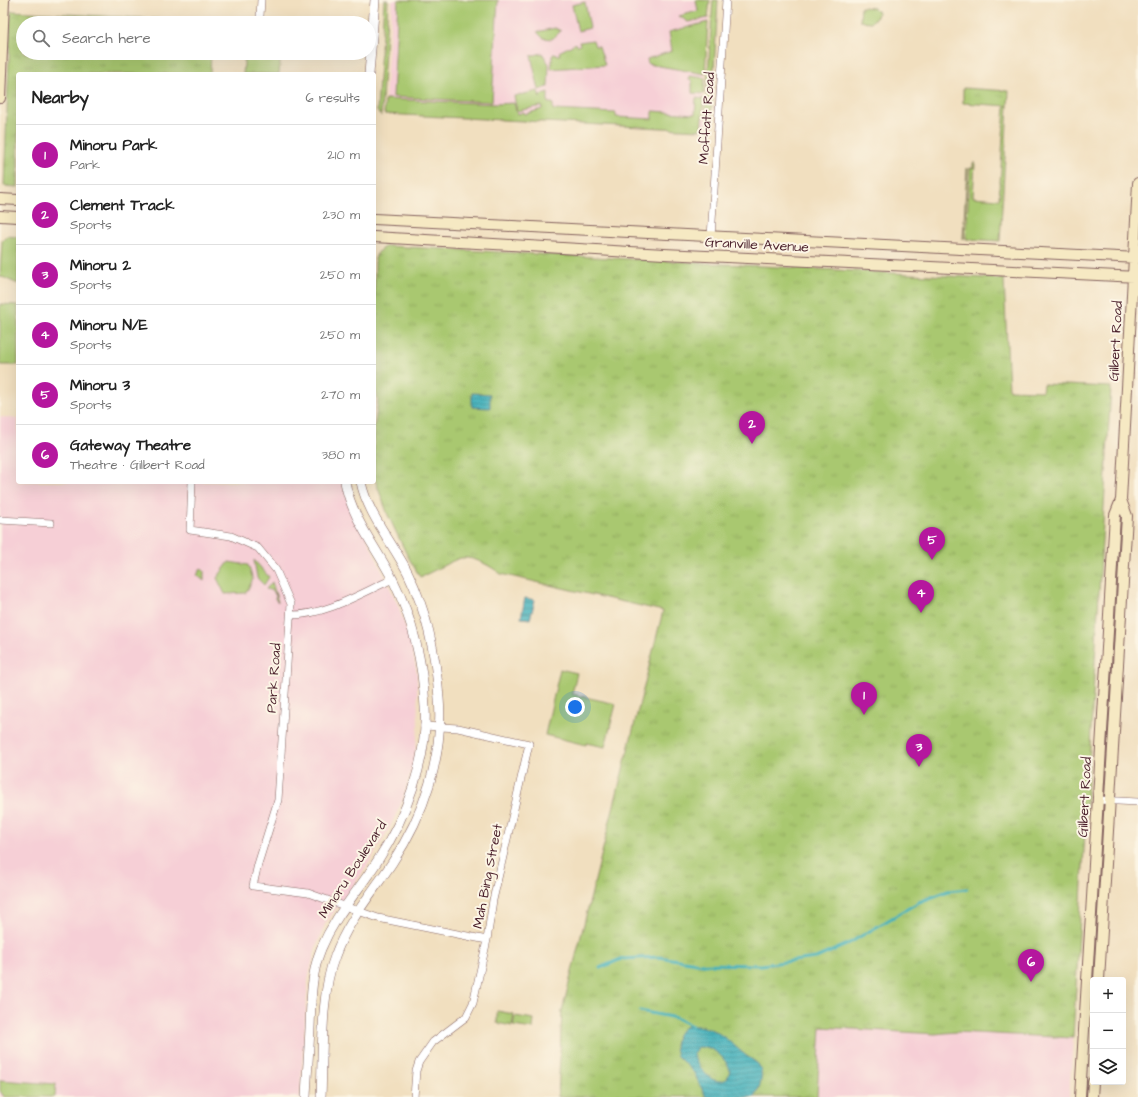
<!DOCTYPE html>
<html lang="en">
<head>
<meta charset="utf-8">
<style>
  :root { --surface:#fff; --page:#f2f2f2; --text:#222; --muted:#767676; --line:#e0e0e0; --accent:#b5179e }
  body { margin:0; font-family:"Architects Daughter",sans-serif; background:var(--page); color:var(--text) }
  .controls { position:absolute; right:12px; bottom:12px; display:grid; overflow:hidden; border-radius:4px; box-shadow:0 4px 16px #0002 }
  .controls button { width:36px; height:36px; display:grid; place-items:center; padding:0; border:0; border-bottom:1px solid var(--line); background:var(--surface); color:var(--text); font:20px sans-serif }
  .you { position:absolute; left:575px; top:707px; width:14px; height:14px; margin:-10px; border:3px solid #fff; border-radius:50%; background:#1a73e8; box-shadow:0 0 0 6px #1a73e833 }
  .badge { display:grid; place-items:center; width:26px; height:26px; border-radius:50%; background:var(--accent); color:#fff; font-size:13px; font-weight:700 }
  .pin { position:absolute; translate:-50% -33px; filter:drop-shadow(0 1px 2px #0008) }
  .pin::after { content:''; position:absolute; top:21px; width:14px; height:12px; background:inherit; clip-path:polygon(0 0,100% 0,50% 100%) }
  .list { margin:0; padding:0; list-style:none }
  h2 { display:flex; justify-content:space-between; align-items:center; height:52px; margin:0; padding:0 16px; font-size:17px }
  h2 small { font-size:13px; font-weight:400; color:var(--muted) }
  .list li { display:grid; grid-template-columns:26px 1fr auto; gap:12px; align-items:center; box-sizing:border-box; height:60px; padding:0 16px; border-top:1px solid var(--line) }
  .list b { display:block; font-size:15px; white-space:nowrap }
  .list p { margin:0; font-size:13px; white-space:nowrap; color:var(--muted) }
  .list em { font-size:13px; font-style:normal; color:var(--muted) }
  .icon { flex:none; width:22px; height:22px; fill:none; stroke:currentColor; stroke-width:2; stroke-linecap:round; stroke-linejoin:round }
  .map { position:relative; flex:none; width:1138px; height:1097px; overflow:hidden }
  .search { position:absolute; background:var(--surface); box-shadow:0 4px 16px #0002; left:16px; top:16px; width:360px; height:44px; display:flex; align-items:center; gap:10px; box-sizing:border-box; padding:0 14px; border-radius:22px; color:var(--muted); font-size:15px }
  .panel { position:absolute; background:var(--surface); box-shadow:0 4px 16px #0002; left:16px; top:72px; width:360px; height:412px; border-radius:4px }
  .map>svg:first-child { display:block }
  .built { fill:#f6cfd6 }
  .green { fill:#a9c870; stroke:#7a744e }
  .park { fill:url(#park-tufts); stroke:#7a744e }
  .water { fill:url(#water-rules); stroke:#466873; fill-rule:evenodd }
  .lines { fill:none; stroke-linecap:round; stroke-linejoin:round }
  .stream { stroke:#42b1bb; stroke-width:3 }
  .minor-casing { stroke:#84625f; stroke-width:8 }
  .tertiary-casing { stroke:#84625f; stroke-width:10 }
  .secondary-casing { stroke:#84625f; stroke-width:12 }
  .minor { stroke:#fff; stroke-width:7 }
  .tertiary { stroke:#fff; stroke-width:9 }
  .secondary { stroke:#f6e9c3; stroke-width:10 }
  .labels { text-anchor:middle; stroke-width:4; stroke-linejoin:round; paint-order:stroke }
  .street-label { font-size:14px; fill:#4a1f2b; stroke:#fcf5e5 }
</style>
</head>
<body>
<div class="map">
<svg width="1138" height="1097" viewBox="0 0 1138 1097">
  <defs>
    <pattern id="park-tufts" width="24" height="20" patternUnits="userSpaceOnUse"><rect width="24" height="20" fill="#a9c870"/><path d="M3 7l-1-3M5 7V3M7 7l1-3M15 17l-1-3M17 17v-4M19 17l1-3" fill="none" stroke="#93ab61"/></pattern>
    <pattern id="water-rules" width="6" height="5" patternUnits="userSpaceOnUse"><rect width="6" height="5" fill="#42b1bb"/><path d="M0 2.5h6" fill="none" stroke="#398f98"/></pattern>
  </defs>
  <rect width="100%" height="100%" fill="#fcf5e5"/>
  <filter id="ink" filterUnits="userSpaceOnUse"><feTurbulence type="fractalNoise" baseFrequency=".025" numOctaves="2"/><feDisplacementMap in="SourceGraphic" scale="8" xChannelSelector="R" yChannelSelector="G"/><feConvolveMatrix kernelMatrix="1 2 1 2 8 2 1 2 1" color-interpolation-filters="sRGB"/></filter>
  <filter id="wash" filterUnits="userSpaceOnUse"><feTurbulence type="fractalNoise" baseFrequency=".012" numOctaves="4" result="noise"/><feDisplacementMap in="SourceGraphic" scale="16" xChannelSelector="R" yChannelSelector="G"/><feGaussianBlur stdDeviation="0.9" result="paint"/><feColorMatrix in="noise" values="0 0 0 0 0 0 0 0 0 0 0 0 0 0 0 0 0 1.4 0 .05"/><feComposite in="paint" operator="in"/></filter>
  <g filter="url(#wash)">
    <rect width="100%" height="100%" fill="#f1dfbf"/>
    <path class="built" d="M 392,0 L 710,0 L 702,116 L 708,120 L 708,131 L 384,114 Z
      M 0,417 L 18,418 L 18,482 L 341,482 L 398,605 L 411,643 L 417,673 L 418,728 L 414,761 L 402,802 L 390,827 L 366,868 L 325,924 L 315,950 L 308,980 L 300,1097 L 0,1097 Z
      M 820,1027 L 935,1034 L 956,1032 L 1073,1038 L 1069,1097 L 817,1097 Z"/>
    <path class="green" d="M 384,0 L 388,0 L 381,116 L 377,111 Z
      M 398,0 L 498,0 L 492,102 L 393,97 Z
      M 696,0 L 710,0 L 708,18 L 688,22 L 679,16 L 698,11 Z
      M 713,0 L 718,0 L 711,120 L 705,116 Z
      M 585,2 L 590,28 L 578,31 L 572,5 Z
      M 708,22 L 705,74 L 648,64 L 647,59 L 672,51 L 669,32 Z
      M 555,28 L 561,31 L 552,39 L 543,38 L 537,32 Z
      M 593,40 L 595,46 L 599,46 L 605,65 L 551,69 L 553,54 L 560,55 L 559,52 L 576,43 L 577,46 L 580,45 L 579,42 Z
      M 245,53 L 281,53 L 279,74 L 243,74 Z
      M 542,53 L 549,64 L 548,87 L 539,90 L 531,56 Z
      M 689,76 L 705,78 L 704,94 L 692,93 L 692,81 L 689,80 Z
      M 538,91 L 540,98 L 540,95 L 548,92 L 548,103 L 553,103 L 553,110 L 616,113 L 616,117 L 653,119 L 653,111 L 695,114 L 696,98 L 704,99 L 701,130 L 384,114 L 385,99 L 496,104 L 514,103 L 517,114 L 524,112 L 525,114 L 542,109 L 542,106 L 517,111 L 514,96 Z
      M 1005,105 L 1008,106 L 1000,241 L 966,239 L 970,168 L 973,168 L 973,163 L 975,163 L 973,197 L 999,199 Z
      M 967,168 L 968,168 L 964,239 L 963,239 Z
      M 7,236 L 18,237 L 18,284 L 0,276 L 2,241 Z
      M 0,304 L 18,305 L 18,365 L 0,365 Z
      M 254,560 L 269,577 L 264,585 L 257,578 Z
      M 229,562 L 248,565 L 253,579 L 246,593 L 225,594 L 217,578 Z
      M 201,568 L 204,571 L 204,581 L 197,575 Z
      M 272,582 L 278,602 L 275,599 L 276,596 L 273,591 L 266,589 Z
      M 560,669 L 577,673 L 572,694 L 616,704 L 605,747 L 586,743 L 586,745 L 545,735 Z
      M 515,1016 L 534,1019 L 533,1029 L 513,1026 Z
      M 0,1080 L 56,1084 L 55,1097 L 4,1097 L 0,1091 Z"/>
    <path class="park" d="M 861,7 L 874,8 L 878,12 L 877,17 L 871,22 L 860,21 Z
      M 11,11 L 213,22 L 23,23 L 23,53 L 211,53 L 210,74 L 18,74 L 18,187 L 4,186 Z
      M 963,88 L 1009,91 L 1008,106 L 963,103 Z
      M 387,246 L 1004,279 L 1009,390 L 1042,391 L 1043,384 L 1111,387 L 1073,1038 L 956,1032 L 935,1034 L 821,1027 L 817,1097 L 558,1097 L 562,1011 L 663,611 L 501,574 C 492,567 474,556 461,558 C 454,559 431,573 420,577 L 407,555 L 388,515 L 374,477 L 374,430 L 378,400 L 374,389 L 375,259 C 377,252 380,249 387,246 Z
      M 497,1011 L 514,1014 L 512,1026 L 497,1023 Z"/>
    <path class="water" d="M 472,393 L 490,394 L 490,408 L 472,407 Z
      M 525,598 L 535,600 L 530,619 L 521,618 Z
      M 686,1026 C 713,1024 724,1037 743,1053 C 747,1057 754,1060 758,1064 C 765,1073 760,1089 754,1097 L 706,1097 L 694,1073 L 677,1056 L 675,1047 L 677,1034 ZM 697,1047 C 713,1046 724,1056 730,1070 L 727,1079 C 711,1087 700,1068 693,1055 Z"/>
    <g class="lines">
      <path class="stream" d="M 600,968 L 621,959 L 659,957 L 703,964 L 761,965 L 816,958 L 846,945 L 919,902 L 948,891 L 967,889
        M 640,1011 L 676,1018 L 692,1026"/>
    </g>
  </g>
  <g filter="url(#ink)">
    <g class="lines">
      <g class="minor-casing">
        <path id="minor" d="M 260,16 L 261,0
          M 711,237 L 726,0
          M 192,482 L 190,530 L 231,536 L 258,548 L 276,570 L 291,604 L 278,800 L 258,864 L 253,886 L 308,893 L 378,918 L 487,940
          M 0,520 L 51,523
          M 291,615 C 326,615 361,593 393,579
          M 1098,800 L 1138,802
          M 414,1097 L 416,1071 L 419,1062 L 433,1042 L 466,1017 L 473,1003 L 487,940 L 493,900 L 529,744 L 458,728 L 424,726"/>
      </g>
      <g class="tertiary-casing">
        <path id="tertiary" d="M 369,74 L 375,0
          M 306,1097 C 307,1074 309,1051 310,1028 C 311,1002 311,973 321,949 C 336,913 358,892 378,860 C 406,817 428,759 425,707 C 423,662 413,620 393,580 C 376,547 352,519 345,482
          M 321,1097 C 323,1055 320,994 335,956 C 347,922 372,893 392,863 C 424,815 444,756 439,698 C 436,656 426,610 408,573 C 394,545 367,513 361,482"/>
      </g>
      <g class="secondary-casing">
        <path id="secondary" d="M 0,98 L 4,0
          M 0,199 L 18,200
          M 0,216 L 18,217
          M 374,219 L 1138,258
          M 374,237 L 664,254 L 1138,277
          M 1099,980 L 1127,516 L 1121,500
          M 1080,1097 L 1115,515 L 1121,500 L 1138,183
          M 1092,1097 L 1093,1082"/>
      </g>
      <use href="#minor" class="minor"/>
      <use href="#tertiary" class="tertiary"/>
      <use href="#secondary" class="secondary"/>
    </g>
  </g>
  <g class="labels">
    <g class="street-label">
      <text transform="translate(706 118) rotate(-86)" y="5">Moffatt Road</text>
      <text transform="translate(757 244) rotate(3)" y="5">Granville Avenue</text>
      <text transform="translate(1115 341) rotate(-87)" y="5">Gilbert Road</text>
      <text transform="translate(273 678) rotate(-86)" y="5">Park Road</text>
      <text transform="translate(1084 797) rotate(-87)" y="5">Gilbert Road</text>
      <text transform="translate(352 869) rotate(-57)" y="5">Minoru Boulevard</text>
      <text transform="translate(487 876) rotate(-79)" y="5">Mah Bing Street</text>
    </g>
  </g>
</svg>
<div class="controls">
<button>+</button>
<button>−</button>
<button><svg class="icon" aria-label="layers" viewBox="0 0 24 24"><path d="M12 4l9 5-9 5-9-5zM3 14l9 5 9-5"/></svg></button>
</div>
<div class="you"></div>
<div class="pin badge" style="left:864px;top:715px">1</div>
<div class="pin badge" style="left:752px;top:444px">2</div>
<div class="pin badge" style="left:919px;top:767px">3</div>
<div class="pin badge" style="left:921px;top:613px">4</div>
<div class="pin badge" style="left:932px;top:560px">5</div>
<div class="pin badge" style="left:1031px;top:982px">6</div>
<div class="search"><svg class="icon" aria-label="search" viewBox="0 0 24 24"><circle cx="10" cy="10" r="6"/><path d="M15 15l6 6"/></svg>Search here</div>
<section class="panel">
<h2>Nearby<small>6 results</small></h2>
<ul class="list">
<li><span class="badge">1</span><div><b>Minoru Park</b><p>Park</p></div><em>210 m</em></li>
<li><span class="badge">2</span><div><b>Clement Track</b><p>Sports</p></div><em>230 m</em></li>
<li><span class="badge">3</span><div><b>Minoru 2</b><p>Sports</p></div><em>250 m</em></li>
<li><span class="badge">4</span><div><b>Minoru N/E</b><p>Sports</p></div><em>250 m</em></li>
<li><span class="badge">5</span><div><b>Minoru 3</b><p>Sports</p></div><em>270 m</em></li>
<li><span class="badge">6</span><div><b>Gateway Theatre</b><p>Theatre · Gilbert Road</p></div><em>380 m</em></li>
</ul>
</section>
</div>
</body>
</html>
